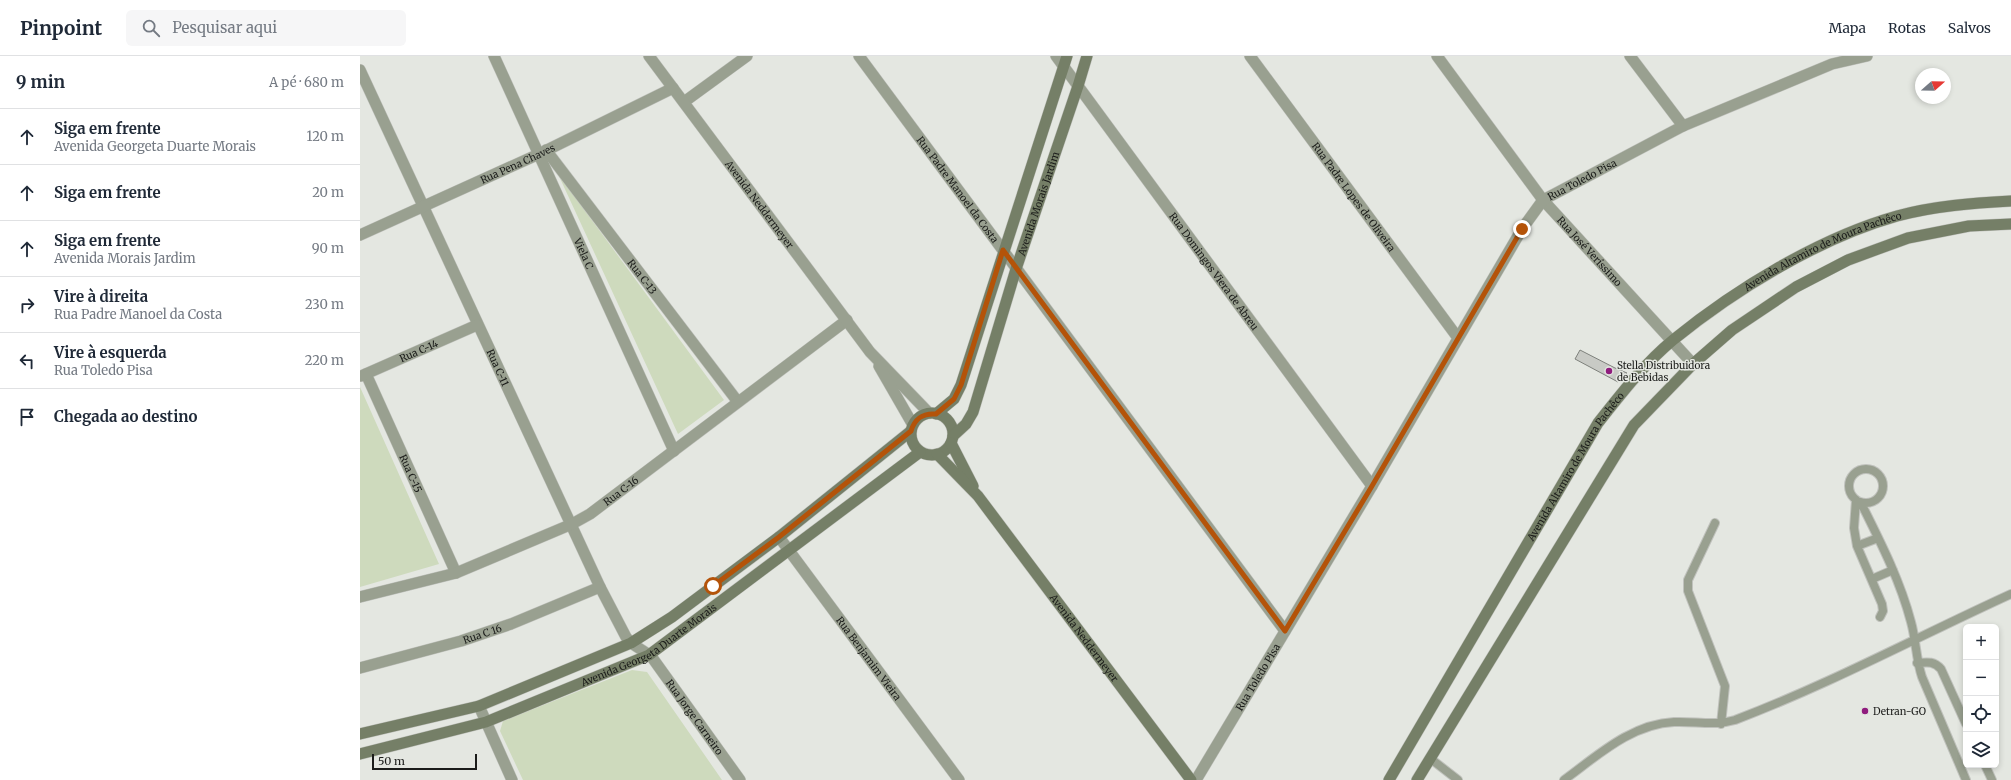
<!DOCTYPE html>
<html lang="pt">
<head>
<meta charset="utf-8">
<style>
  :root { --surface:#fff; --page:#f6f6f7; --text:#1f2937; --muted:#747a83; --line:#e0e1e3 }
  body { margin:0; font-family:Merriweather,serif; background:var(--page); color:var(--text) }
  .controls { position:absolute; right:12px; bottom:12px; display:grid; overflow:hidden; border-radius:6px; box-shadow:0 2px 6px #0003 }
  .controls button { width:36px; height:36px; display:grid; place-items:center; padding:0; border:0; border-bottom:1px solid var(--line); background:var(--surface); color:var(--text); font:20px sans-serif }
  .compass { position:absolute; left:1555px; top:12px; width:36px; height:36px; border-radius:50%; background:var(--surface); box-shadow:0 2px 6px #0003; rotate:70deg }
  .scale { position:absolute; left:12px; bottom:10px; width:105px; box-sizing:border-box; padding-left:4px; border:2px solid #1b1c1a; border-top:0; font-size:11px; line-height:14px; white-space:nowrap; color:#1b1c1a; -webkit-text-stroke:3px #e4e7e1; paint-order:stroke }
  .stop { position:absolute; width:12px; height:12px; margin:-9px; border:3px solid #b45309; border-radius:50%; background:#fff }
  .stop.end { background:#b45309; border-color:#fff; box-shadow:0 1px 4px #0008 }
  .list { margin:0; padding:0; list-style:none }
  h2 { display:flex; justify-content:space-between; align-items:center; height:52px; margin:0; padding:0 16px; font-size:17px }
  h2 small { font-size:13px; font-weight:400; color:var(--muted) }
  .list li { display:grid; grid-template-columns:26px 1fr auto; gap:12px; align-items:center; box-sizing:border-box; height:56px; padding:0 16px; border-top:1px solid var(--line) }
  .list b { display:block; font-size:15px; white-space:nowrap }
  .list p { margin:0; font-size:13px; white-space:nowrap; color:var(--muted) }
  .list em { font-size:13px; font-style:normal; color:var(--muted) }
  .icon { flex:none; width:22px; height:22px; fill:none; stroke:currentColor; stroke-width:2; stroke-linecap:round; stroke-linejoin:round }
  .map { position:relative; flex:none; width:1651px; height:724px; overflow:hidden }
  header { display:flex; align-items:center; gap:24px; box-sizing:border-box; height:56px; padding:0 20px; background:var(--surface); border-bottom:1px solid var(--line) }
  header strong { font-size:19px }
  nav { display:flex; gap:22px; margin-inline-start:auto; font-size:14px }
  .search { width:280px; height:36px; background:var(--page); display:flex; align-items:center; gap:10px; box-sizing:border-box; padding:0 14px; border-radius:6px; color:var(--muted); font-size:15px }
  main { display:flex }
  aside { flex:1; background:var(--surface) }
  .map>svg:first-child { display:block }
  .green { fill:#cedabd }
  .building { fill:#c8cac5; stroke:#7e817c }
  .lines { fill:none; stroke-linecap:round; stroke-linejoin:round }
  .service-casing { stroke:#c0c2bd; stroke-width:10 }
  .minor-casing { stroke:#c0c2bd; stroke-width:12 }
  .tertiary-casing { stroke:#c0c2bd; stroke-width:12 }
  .secondary-casing { stroke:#c0c2bd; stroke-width:12 }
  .service { stroke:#99a090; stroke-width:8 }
  .minor { stroke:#99a090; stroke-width:11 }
  .tertiary { stroke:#99a090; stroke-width:11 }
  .secondary { stroke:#757f67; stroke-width:11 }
  .route { stroke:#b45309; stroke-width:5 }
  .poi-dot { fill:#8f1c7d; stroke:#e4e7e1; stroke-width:1.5 }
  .labels { text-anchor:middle; stroke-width:3; stroke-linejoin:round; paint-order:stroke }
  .street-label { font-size:10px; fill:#1b1c1a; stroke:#e4e7e1 }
  .poi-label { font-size:10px; fill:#1b1c1a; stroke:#e4e7e1; text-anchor:start }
</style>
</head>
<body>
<header>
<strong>Pinpoint</strong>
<div class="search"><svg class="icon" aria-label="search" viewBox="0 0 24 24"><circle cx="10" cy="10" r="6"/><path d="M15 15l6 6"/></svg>Pesquisar aqui</div>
<nav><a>Mapa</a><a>Rotas</a><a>Salvos</a></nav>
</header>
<main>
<aside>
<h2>9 min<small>A pé · 680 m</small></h2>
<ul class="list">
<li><svg class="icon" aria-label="ahead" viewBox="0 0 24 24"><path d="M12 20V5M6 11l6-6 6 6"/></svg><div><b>Siga em frente</b><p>Avenida Georgeta Duarte Morais</p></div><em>120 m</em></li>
<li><svg class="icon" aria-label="ahead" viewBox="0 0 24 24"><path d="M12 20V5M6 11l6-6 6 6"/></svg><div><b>Siga em frente</b></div><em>20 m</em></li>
<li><svg class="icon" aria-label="ahead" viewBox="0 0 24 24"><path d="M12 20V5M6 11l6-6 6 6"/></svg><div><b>Siga em frente</b><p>Avenida Morais Jardim</p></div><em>90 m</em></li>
<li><svg class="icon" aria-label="right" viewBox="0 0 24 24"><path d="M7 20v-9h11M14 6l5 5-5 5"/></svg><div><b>Vire à direita</b><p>Rua Padre Manoel da Costa</p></div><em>230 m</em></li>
<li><svg class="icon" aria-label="left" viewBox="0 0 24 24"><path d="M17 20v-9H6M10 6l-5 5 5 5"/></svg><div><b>Vire à esquerda</b><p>Rua Toledo Pisa</p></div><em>220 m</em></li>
<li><svg class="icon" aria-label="arrive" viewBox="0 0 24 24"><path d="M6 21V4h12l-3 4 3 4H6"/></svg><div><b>Chegada ao destino</b></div></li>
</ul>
</aside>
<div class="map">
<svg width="1651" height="724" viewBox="0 0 1651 724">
  <rect width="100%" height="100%" fill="#e4e7e1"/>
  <path class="green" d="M 198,118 L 364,344 L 318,378 Z
    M 0,331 L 79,508 L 0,531 Z
    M 272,614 L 287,616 L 362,724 L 163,724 L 140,675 L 143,665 Z"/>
  <path class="building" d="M 1220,294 L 1255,312 L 1267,317 L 1258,326 L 1215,303 Z"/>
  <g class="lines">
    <g class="service-casing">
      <path id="service" d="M1489 430a17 17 0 1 1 34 0a17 17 0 1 1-34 0Z
        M 1496,444 L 1494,472 L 1497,490 L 1522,548 L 1523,555 L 1520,561
        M 1501,447 C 1520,485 1540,524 1551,566 C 1556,584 1556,603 1562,621 L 1606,724
        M 1355,467 L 1328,524 L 1328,535 L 1365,630 L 1361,668
        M 1497,490 L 1518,482
        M 1512,523 L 1533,514
        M 1557,607 C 1568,606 1574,605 1581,613 L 1606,668
        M 1071,703 L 1098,724
        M 1625,709 L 1632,724
        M 1204,724 C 1237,700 1271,668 1314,666 C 1335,665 1355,670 1375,664 C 1470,628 1559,580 1651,538"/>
    </g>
    <g class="minor-casing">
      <g id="minor">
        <path id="s1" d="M 134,0 L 314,395"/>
        <path id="s2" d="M 499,0 L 925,575"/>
        <path id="s3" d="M 696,0 L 1012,430"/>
        <path id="s4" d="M 890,0 L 1098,282"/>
        <path id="s5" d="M 1077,0 L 1183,144 L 1333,308"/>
        <path d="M 1270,0 L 1323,70"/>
        <path id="s6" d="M 0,14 L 240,531 L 266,581 L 271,587 L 291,600 L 380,724"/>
        <path d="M 324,46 L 387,0"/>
        <path id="s7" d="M 186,94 L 378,346"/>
        <path id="s8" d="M 0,179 L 179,98 L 313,32"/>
        <path id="s9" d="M 6,318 L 96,517"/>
        <path id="s10" d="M 1,320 L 117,269"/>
        <path id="s11" d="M 419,481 L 599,724"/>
        <path id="s12" d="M 0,541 L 96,517 L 212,468 L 230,458 L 487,264"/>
        <path id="s13" d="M 0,612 L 101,585 L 151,568 L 240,531"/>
        <path d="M 119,650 L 152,724"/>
        <path id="s14" d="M 836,724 L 1012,430 L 1162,173 L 1183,144 L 1323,70 L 1472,8 L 1507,0"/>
      </g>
    </g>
    <g class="tertiary-casing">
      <g id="tertiary">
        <path id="s15" d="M 289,0 L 510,296 L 569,357"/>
        <path d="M 519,310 L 553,369"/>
      </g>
    </g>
    <g class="secondary-casing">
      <g id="secondary">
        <circle cx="572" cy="378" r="21"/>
        <path d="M 576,358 L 594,343 L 601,329 L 707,0"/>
        <path id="s16" d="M 593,380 L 606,368 L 613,356 L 656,213 L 718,30 L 727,0"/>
        <path d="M 591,387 L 613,430"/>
        <path id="s17" d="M 577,398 L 618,440 L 831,724"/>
        <path d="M 0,678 L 119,650 L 271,587 L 312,561 L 419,481 L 551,375"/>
        <path id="s18" d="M 0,698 L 126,666 L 289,599 L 560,396"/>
        <path id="s19" d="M 1029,724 L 1238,367 C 1261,338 1284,308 1313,284 C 1376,233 1459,182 1537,160 C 1574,150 1613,147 1651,145"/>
        <path d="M 1057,724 L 1274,369 L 1333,308 L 1372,274 L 1436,231 L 1488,204 L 1548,182 L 1609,170 L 1651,168"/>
      </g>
    </g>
    <use href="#service" class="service"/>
    <use href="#minor" class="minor"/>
    <use href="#tertiary" class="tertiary"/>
    <use href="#secondary" class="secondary"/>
  </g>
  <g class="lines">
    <path class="route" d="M 353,530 L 419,481 L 551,375 C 555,362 563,357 576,358 L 594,343 L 601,329 L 643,194 L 925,575 L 1012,430 L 1162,173"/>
  </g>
  <g class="poi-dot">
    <circle cx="1249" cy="315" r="4"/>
    <circle cx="1505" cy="655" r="4"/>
  </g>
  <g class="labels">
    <g class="street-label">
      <text dy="4" stroke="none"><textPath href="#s8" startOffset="173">Rua Pena Chaves</textPath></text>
      <text dy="4" stroke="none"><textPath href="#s14" startOffset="720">Rua Toledo Pisa</textPath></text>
      <text dy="4" stroke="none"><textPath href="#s2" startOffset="166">Rua Padre Manoel da Costa</textPath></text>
      <text dy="4" stroke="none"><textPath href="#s4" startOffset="175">Rua Padre Lopes de Oliveira</textPath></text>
      <text dy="4" stroke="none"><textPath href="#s16" startOffset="250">Avenida Morais Jardim</textPath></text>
      <text dy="4" stroke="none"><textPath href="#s15" startOffset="185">Avenida Neddermeyer</textPath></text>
      <text dy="4" stroke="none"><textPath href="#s5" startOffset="248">Rua José Veríssimo</textPath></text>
      <text dy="4" stroke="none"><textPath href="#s19" startOffset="701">Avenida Altamiro de Moura Pachêco</textPath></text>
      <text dy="4" stroke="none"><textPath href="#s1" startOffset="217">Viela C</textPath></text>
      <text dy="4" stroke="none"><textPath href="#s3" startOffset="267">Rua Domingos Viera de Abreu</textPath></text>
      <text dy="4" stroke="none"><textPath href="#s7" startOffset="159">Rua C-13</textPath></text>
      <text dy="4" stroke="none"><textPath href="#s10" startOffset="63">Rua C-14</textPath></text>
      <text dy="4" stroke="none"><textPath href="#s6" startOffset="328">Rua C-11</textPath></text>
      <text dy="4" stroke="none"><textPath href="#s19" startOffset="365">Avenida Altamiro de Moura Pachêco</textPath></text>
      <text dy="4" stroke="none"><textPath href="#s9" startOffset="109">Rua C-15</textPath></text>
      <text dy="4" stroke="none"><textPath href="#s12" startOffset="284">Rua C-16</textPath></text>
      <text dy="4" stroke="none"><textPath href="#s13" startOffset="127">Rua C 16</textPath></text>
      <text dy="4" stroke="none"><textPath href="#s17" startOffset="236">Avenida Neddermeyer</textPath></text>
      <text dy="4" stroke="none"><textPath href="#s18" startOffset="311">Avenida Georgeta Duarte Morais</textPath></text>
      <text dy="4" stroke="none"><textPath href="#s11" startOffset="151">Rua Benjamim Vieira</textPath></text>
      <text dy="4" stroke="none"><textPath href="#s14" startOffset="120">Rua Toledo Pisa</textPath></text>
      <text dy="4" stroke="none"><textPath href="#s6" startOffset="733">Rua Jorge Carneiro</textPath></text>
    </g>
    <g class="poi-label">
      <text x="1257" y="313">Stella Distribuidora<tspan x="1257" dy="12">de Bebidas</tspan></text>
      <text x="1513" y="659">Detran-GO</text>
    </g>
  </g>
</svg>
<div class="controls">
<button>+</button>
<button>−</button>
<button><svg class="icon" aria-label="locate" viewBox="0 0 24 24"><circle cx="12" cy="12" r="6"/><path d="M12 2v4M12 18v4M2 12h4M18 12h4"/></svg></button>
<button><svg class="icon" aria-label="layers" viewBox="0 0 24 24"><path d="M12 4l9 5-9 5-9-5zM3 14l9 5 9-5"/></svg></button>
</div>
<svg class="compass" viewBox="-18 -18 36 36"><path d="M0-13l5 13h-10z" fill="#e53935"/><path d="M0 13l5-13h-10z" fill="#747a83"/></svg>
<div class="scale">50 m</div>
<div class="stop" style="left:353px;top:530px"></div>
<div class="stop end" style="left:1162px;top:173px"></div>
</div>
</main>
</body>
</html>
